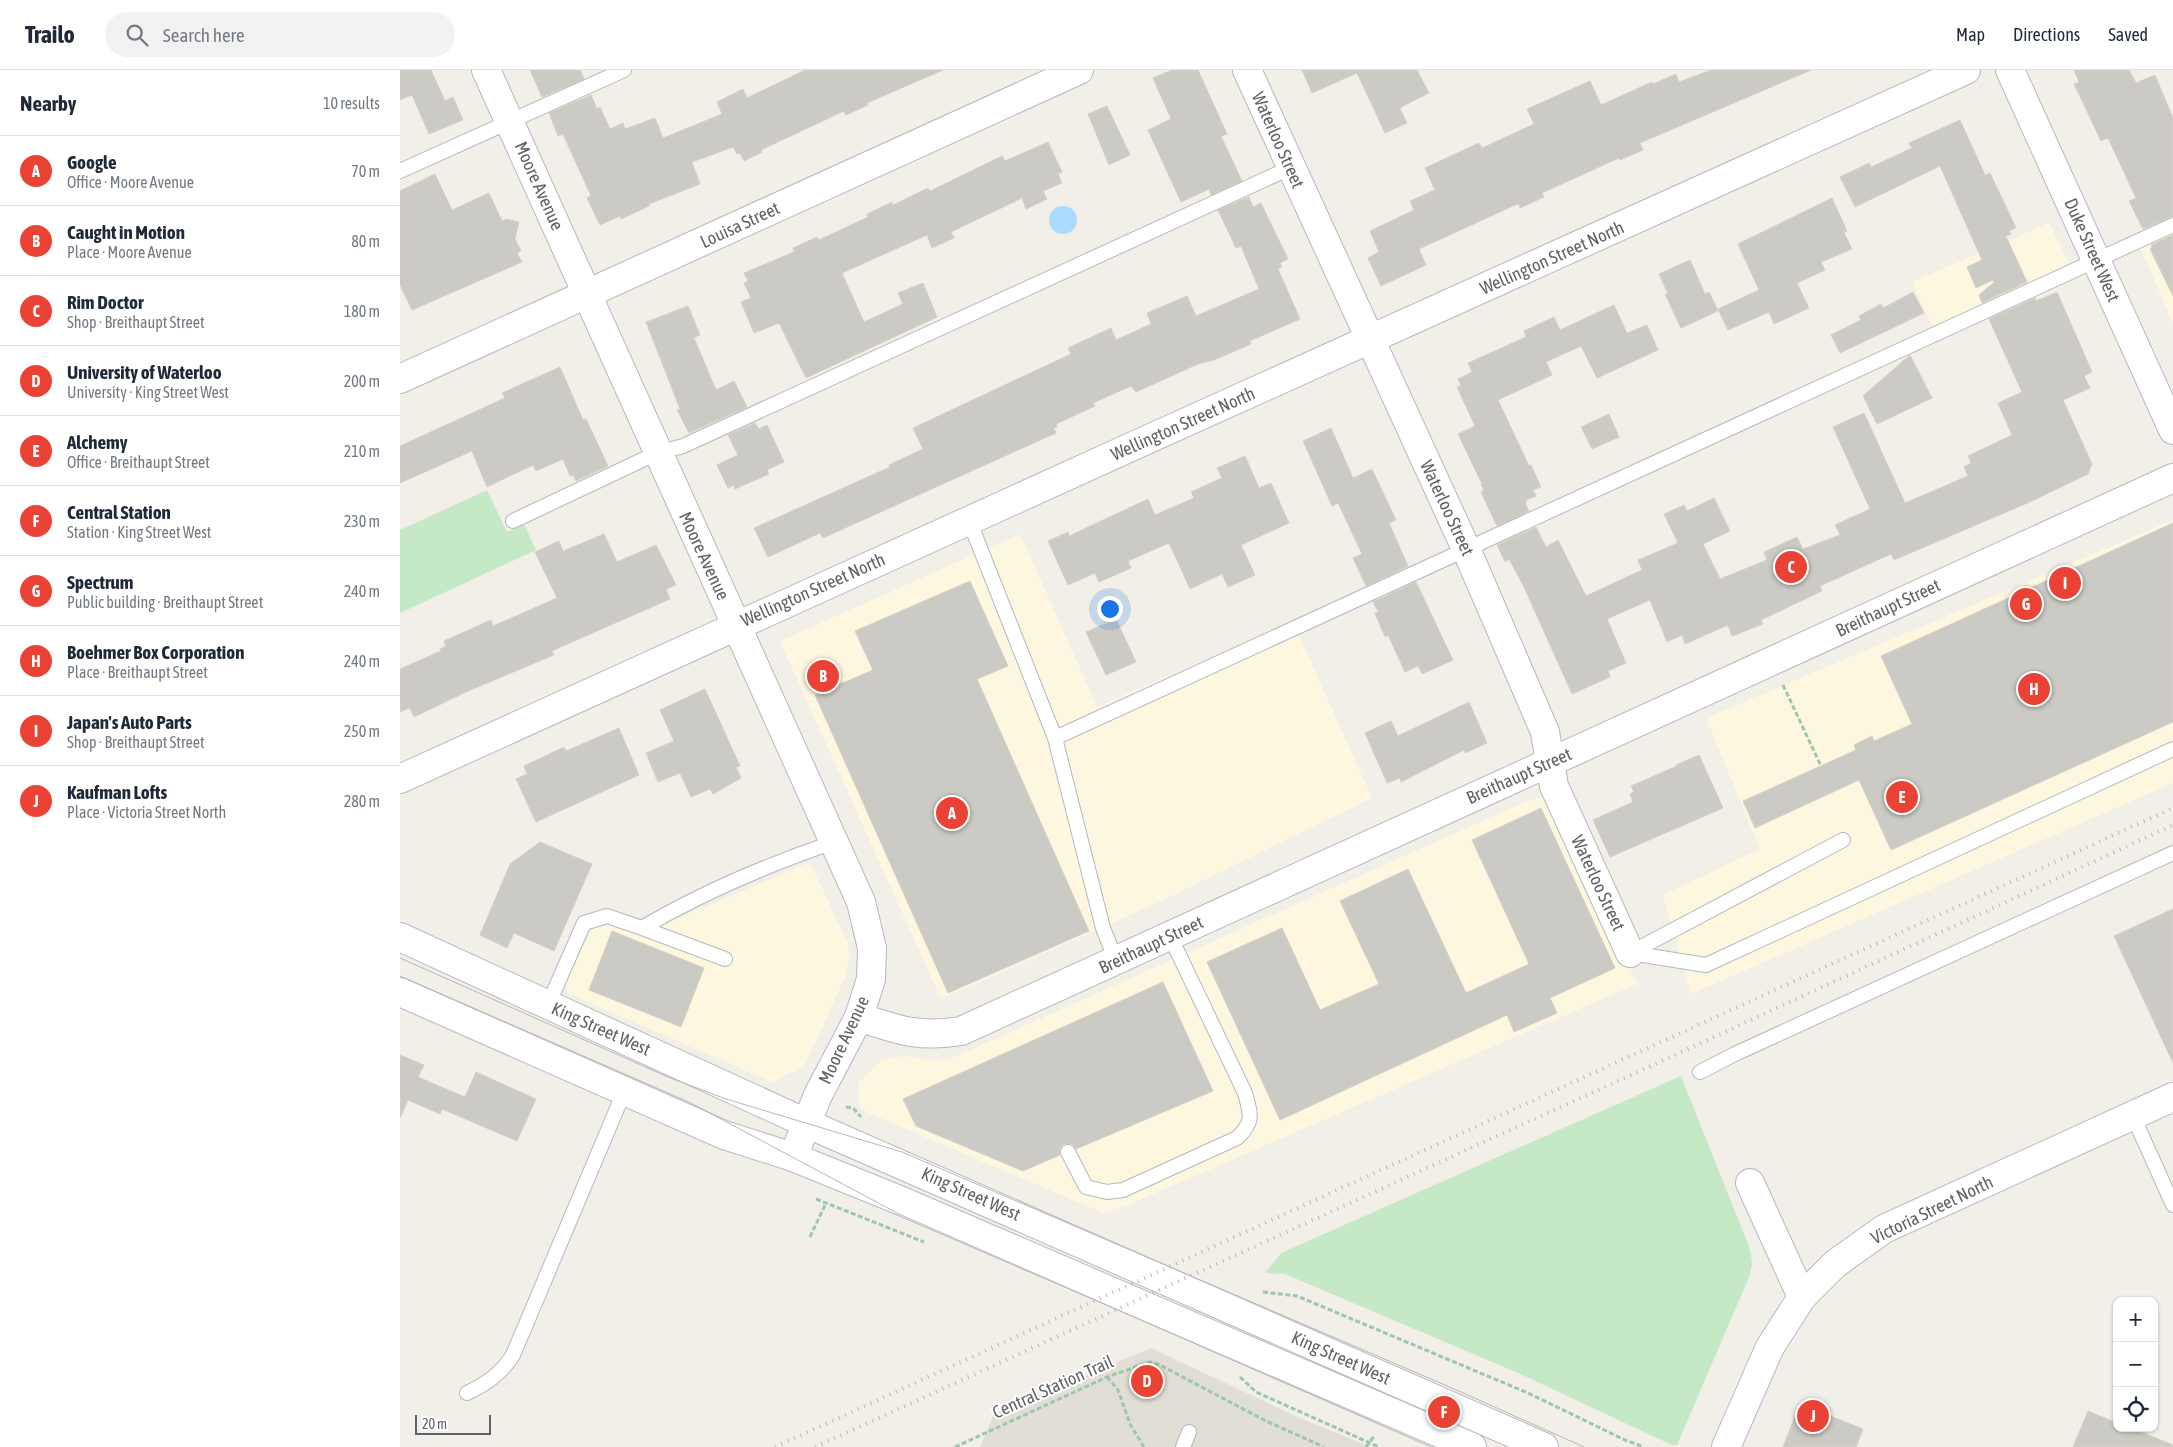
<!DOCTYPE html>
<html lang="en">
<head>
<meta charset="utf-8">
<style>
  :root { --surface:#fff; --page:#f2f2f3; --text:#1f2937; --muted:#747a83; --line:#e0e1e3; --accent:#ea4335 }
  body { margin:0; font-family:"Asap Condensed",sans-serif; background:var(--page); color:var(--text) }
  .controls { position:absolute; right:15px; bottom:15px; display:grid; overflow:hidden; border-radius:10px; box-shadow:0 1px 4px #0004 }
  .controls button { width:45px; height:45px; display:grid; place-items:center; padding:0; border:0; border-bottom:1px solid var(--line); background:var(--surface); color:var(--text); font:25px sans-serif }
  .scale { position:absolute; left:15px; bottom:12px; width:76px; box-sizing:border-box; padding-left:5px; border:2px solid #5f6368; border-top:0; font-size:14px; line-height:18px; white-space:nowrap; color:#5f6368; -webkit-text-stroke:4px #fff; paint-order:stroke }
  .you { position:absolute; left:709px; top:538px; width:18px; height:18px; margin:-12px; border:4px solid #fff; border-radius:50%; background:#1a73e8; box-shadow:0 0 0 8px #1a73e833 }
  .badge { display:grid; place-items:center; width:32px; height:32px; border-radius:50%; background:var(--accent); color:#fff; font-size:16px; font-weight:700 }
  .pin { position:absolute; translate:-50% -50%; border:2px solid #fff; box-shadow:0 1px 5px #0006 }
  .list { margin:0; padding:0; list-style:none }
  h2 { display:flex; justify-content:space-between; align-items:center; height:65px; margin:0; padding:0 20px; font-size:21px }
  h2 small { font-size:16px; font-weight:400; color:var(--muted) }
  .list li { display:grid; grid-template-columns:32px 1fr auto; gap:15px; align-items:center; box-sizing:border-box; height:70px; padding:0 20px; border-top:1px solid var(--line) }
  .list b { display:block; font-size:19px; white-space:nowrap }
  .list p { margin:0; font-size:16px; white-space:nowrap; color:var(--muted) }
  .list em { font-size:16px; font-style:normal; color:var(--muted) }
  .icon { flex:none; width:28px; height:28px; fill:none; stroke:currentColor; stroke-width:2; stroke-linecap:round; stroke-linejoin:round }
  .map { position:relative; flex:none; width:1773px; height:1377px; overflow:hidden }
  header { display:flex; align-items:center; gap:30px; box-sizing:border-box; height:70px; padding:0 25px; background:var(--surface); border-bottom:1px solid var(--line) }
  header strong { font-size:24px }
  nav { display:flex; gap:28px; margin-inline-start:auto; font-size:18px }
  .search { width:350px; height:45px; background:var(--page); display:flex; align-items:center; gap:12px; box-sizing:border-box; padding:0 18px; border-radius:28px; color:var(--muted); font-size:19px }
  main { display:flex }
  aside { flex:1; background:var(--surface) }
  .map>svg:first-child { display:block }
  .commercial { fill:#fef7e0 }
  .education { fill:#e1ded6 }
  .green { fill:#c5e8c5 }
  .water { fill:#aadaff }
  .building { fill:#cccac5; stroke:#d6d1c6 }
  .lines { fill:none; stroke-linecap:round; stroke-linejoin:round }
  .lane-casing { stroke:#b5b8bc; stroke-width:16 }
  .street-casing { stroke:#b5b8bc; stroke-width:30 }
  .secondary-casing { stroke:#b6babf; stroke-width:30 }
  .path { stroke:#9cc7a9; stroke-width:3; stroke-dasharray:5 2.5; stroke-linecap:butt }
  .lane { stroke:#fff; stroke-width:14 }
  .street { stroke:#fff; stroke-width:28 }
  .secondary { stroke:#fff; stroke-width:28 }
  .tram { stroke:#b6b7b8; stroke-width:1 }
  .rail { stroke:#b6b7b8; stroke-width:4; stroke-dasharray:1 6; stroke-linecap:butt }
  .labels { text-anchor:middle; stroke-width:4; stroke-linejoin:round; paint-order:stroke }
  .street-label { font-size:18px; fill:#5f6368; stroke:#fff }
</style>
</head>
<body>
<header>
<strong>Trailo</strong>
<div class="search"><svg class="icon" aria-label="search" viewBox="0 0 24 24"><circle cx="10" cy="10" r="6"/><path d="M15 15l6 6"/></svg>Search here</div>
<nav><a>Map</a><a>Directions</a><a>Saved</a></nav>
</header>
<main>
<aside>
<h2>Nearby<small>10 results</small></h2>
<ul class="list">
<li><span class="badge">A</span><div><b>Google</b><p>Office · Moore Avenue</p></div><em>70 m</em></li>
<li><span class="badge">B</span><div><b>Caught in Motion</b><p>Place · Moore Avenue</p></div><em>80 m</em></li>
<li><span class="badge">C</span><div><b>Rim Doctor</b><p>Shop · Breithaupt Street</p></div><em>180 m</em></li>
<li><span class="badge">D</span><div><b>University of Waterloo</b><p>University · King Street West</p></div><em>200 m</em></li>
<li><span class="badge">E</span><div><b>Alchemy</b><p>Office · Breithaupt Street</p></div><em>210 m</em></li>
<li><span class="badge">F</span><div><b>Central Station</b><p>Station · King Street West</p></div><em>230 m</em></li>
<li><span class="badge">G</span><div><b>Spectrum</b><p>Public building · Breithaupt Street</p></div><em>240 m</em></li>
<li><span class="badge">H</span><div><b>Boehmer Box Corporation</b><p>Place · Breithaupt Street</p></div><em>240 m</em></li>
<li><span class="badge">I</span><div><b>Japan's Auto Parts</b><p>Shop · Breithaupt Street</p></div><em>250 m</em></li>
<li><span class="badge">J</span><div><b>Kaufman Lofts</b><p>Place · Victoria Street North</p></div><em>280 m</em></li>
</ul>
</aside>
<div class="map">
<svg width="1773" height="1377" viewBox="0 0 1773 1377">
  <rect width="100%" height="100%" fill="#f1efe8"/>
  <path class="commercial" d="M 1773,144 L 1773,253 L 1734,163 Z
    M 1649,153 L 1676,208 L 1538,269 L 1512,212 Z
    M 1773,450 L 1773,713 L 1291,924 L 1263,825 L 1360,779 L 1306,648 Z
    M 620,464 L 697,637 L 893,552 L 972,728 L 759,832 L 541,929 L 380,571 Z
    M 1145,727 L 1155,733 L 1237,914 L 730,1134 L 703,1143 L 462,1040 L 458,1033 L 459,1012 L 481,990 L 505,986 L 531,991 L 548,990 L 1127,731 Z
    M 410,792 L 447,872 L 449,882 L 447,903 L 405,995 L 372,1012 L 169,924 L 164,915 L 192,859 L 214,849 L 246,862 Z"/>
  <path class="education" d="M 751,1278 L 900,1348 L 971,1377 L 580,1377 L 594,1344 Z"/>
  <path class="green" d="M 87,420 L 107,462 L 124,454 L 136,480 L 0,543 L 0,460 Z
    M 1281,1006 L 1350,1179 L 1352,1192 L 1350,1205 L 1277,1375 L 1272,1375 L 1118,1303 L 885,1204 L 865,1203 L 881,1183 Z"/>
  <path class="water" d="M649 150a14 14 0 1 1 28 0a14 14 0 1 1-28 0Z"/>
  <path class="building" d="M 0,0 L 31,0 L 45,31 L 53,27 L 63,50 L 29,64 L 12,25 L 0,30 Z
    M 130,0 L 180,0 L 184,9 L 142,27 Z
    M 405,0 L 543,0 L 467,33 L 468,35 L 446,45 L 444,41 L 361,80 L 362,82 L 344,91 L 340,83 L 337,84 L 333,77 L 292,92 L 300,114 L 249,134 L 249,136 L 221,149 L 220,146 L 200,155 L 187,128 L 191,126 L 163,64 L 158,66 L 149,43 L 191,25 L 197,39 L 200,37 L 210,59 L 223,53 L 225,59 L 255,48 L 263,68 L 322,44 L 317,32 L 343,19 L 347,28 Z
    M 772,0 L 798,0 L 827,64 L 821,66 L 842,111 L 811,125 L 809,119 L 781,132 L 748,60 L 771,49 L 753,8 Z
    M 902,0 L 1017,0 L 1029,23 L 1003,36 L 1000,39 L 1007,53 L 985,63 L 957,3 L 912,23 Z
    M 1311,0 L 1411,0 L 1240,73 L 1243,80 L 1220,90 L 1219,88 L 1142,123 L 1144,127 L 1120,138 L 1119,134 L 1115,135 L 1019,179 L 1026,195 L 981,216 L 968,188 L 979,182 L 970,161 L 1014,140 L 1010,131 L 1035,120 L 1025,98 L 1079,73 L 1082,78 L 1134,54 L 1127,39 L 1190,11 L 1201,35 L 1252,12 L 1253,14 L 1276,4 L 1279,12 Z
    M 1674,0 L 1729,0 L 1736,13 L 1755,5 L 1773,48 L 1773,146 L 1743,159 L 1729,131 L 1736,128 L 1708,68 L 1701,71 L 1674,14 L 1679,12 Z
    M 707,36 L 730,85 L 709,95 L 688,44 Z
    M 1560,50 L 1585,105 L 1590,103 L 1616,158 L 1609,161 L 1611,164 L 1606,166 L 1627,212 L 1582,233 L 1579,225 L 1594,212 L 1593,210 L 1576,218 L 1567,197 L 1582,190 L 1540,96 L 1455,137 L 1440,107 L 1469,93 L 1471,97 L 1512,78 L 1509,73 Z
    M 648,72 L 662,102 L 658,104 L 662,113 L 643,121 L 647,129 L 626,139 L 622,128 L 551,162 L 554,168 L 532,178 L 527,165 L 442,203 L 464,252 L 503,234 L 498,223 L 523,213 L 537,247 L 406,308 L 379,253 L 354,263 L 341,232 L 351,228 L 344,213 L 348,211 L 344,203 L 394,182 L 393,178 L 417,167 L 419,170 L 468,147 L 467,144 L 492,132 L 493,135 L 528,118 L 530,121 L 602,86 L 605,91 Z
    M 35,104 L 52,140 L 89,123 L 102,151 L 106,149 L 119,152 L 115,169 L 121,181 L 117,183 L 122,192 L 12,240 L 0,215 L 0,121 Z
    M 849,127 L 853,137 L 861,133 L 888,189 L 880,193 L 882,197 L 878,199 L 900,249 L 850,271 L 851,274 L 814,290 L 798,294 L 736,322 L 731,316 L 693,333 L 695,336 L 656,354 L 657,357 L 654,358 L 656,363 L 423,468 L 420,463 L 368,487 L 354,458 L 490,397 L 489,395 L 523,379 L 513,358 L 671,284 L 668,278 L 711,258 L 716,270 L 751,254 L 747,243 L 787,226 L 796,246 L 859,219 L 841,176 L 836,178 L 818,140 Z
    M 1432,128 L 1447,161 L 1444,163 L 1452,179 L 1421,192 L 1425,200 L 1397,213 L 1409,238 L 1374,254 L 1369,242 L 1328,260 L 1318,239 L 1359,220 L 1338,174 Z
    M 1773,165 L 1773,226 L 1750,179 L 1752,178 L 1751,175 Z
    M 1290,190 L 1305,224 L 1309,222 L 1318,241 L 1281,258 L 1265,224 L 1268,224 L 1259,204 Z
    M 1513,222 L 1524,243 L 1440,283 L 1431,265 L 1461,250 L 1459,246 L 1481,234 L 1483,238 Z
    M 1657,222 L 1692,302 L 1684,306 L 1690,318 L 1663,330 L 1692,394 L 1688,404 L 1632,431 L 1494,490 L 1491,484 L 1420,516 L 1422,521 L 1361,550 L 1363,554 L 1332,566 L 1328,555 L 1285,574 L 1282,565 L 1267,572 L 1250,530 L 1207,549 L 1226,593 L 1208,601 L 1210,607 L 1172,624 L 1124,517 L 1109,489 L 1105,492 L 1097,475 L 1136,457 L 1146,477 L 1158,470 L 1186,526 L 1242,500 L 1238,490 L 1278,473 L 1264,444 L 1284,435 L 1287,441 L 1314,428 L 1330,461 L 1303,474 L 1320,509 L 1367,490 L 1364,482 L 1397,467 L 1403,479 L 1440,465 L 1435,455 L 1470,439 L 1433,357 L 1464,343 L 1505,433 L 1568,406 L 1564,397 L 1571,393 L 1568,386 L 1612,365 L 1598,333 L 1622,322 L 1589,249 L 1635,228 L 1636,231 Z
    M 1214,235 L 1227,263 L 1247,255 L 1258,280 L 1197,308 L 1181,276 L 1146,292 L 1152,305 L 1098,330 L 1129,396 L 1131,395 L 1141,417 L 1133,420 L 1136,426 L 1126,430 L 1127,432 L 1125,433 L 1129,441 L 1097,456 L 1081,422 L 1084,420 L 1081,414 L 1082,414 L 1058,364 L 1075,356 L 1057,317 L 1061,316 L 1058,309 L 1072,302 L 1068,293 L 1126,267 L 1124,261 L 1154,247 L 1160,260 Z
    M 288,236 L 300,265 L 294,268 L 316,320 L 334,311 L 347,337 L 289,363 L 277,340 L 280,339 L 246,252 Z
    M 1510,285 L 1532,328 L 1477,354 L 1463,326 Z
    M 160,297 L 183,350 L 186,349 L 208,396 L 176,411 L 173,405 L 170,406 L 163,389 L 136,401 L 133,395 L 87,417 L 72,381 L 0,413 L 0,376 L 105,328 L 102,323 Z
    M 1209,344 L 1219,367 L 1192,379 L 1181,357 Z
    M 355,353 L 359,359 L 367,355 L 384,392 L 367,400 L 369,404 L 335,419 L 334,415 L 328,418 L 317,395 L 338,385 L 328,365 Z
    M 931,358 L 953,408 L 972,399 L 996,450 L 989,453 L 1008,496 L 966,516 L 953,488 L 962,484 L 938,433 L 932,436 L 903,371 Z
    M 845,386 L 859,418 L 871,413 L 889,453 L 841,475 L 855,505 L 828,517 L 822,504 L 790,519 L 769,473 L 728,491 L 731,498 L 699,512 L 695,503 L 668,515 L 648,471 L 668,462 L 669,466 L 748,429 L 755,445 L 794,428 L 791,422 L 822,408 L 817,398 Z
    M 1773,453 L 1773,652 L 1491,780 L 1459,710 L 1355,758 L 1343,731 L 1456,680 L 1454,675 L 1472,666 L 1474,671 L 1512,654 L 1481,586 Z
    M 204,464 L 217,492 L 256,475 L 276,515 L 266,519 L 270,529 L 156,579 L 152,581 L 154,585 L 68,621 L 14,647 L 10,638 L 0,642 L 0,599 L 41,581 L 40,579 L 46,576 L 44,571 L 91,550 L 93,556 L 157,528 L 135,482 L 159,471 L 163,481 Z
    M 570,511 L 608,596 L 577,609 L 689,861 L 548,923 L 415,625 L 473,600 L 455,561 Z
    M 1016,512 L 1053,590 L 1022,604 L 1018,596 L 1005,602 L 988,565 L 985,567 L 975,543 L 978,542 L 973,532 Z
    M 716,549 L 736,592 L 706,605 L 686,562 Z
    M 305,619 L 340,696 L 336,697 L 341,708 L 313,724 L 310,719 L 291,727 L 280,703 L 258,712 L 246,683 L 274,671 L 260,640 Z
    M 1069,632 L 1087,673 L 1065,683 L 1064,680 L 1001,712 L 1000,708 L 987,713 L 965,663 L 991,651 L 998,666 Z
    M 219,658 L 239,705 L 136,752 L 116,709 L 127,704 L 124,696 L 164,677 L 166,681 Z
    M 1299,685 L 1323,738 L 1210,787 L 1193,750 L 1233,732 L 1230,724 L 1234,722 L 1231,716 L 1277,696 L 1276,695 Z
    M 1141,738 L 1215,898 L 1150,928 L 1157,943 L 1114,962 L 1107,945 L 880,1050 L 807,892 L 882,858 L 920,940 L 979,914 L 940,831 L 1008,799 L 1066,923 L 1129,894 L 1072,770 Z
    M 140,772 L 192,794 L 154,881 L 114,863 L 107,878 L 80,865 L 110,794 Z
    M 1773,839 L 1773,993 L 1714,866 Z
    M 212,861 L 304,898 L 281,957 L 189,920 Z
    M 763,912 L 813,1021 L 676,1079 L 672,1074 L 664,1074 L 660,1078 L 660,1085 L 623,1101 L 516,1056 L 503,1029 Z
    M 0,985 L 24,995 L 18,1007 L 65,1027 L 76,1002 L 136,1029 L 117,1071 L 42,1039 L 40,1044 L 8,1030 L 0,1048 Z
    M 1400,1334 L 1463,1359 L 1456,1377 L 1383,1377 Z
    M 1688,1341 L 1717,1353 L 1717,1358 L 1731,1358 L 1773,1375 L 1773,1377 L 1673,1377 Z"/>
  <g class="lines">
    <g class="lane-casing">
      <path id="lane" d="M 0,101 L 224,0
        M 569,450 L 655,668 L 703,858 L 716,891
        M 113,451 L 257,383 L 283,376 L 890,98
        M 655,668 L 1773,155
        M 242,858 L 325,889
        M 1230,883 L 1306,895 L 1773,679
        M 1230,883 L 1443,770
        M 148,935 L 184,853 L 207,846 L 242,858 C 303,822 367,795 434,772
        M 1300,1002 L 1335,984 L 1773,783
        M 1733,1046 L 1773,1135
        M 668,1082 L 686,1117 L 707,1122 L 723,1120 L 837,1068 C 854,1052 851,1045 845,1023 L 770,866
        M 67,1323 C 86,1314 101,1304 113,1285 L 224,1022
        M 783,1377 L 789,1362"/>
    </g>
    <g class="street-casing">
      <path id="street" d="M 86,0 L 461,832 L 472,878 L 471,909 L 459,947 L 418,1025 L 393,1087
        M 847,0 L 1067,481 L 1145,662 L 1154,716 L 1230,883
        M 1610,0 L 1773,360
        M 0,309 L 679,0
        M 459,947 C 498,960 519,968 561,961 L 1773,408
        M 1350,1113 L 1402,1227"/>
    </g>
    <g class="secondary-casing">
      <path id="secondary" d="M 0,709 C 521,470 1044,237 1566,0
        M 0,867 L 406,1053 L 1144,1377
        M 0,922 L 324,1065 L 393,1087 L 504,1132 L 1072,1377
        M 1326,1377 L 1370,1277 L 1402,1227 L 1435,1194 L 1484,1159 L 1773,1027"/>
    </g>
    <path class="path" d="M 1383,615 L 1421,696
      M 446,1037 L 453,1038 L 461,1047
      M 416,1129 L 524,1172
      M 410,1167 L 426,1133
      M 863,1222 L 897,1226 L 1128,1323 L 1225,1370 L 1244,1377
      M 707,1307 L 718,1320 L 730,1354 L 744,1377
      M 840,1307 L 856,1322 L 979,1377
      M 555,1377 L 707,1307 L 750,1292 L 760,1295 L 864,1350 L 924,1377
      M 966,1377 L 975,1365"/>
    <use href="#lane" class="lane"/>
    <use href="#street" class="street"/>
    <use href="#secondary" class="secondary"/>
    <path class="tram" d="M 0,888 L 268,1007 L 326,1029 L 502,1082 L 1052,1318 L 1184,1377
      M 0,906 L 291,1033 L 499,1144 L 1031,1377"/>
    <path class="rail" d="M 375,1377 L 1773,738
      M 415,1377 L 1288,979 L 1773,755"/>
  </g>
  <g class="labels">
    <g class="street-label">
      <text transform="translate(878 70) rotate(66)" y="6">Waterloo Street</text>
      <text transform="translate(139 116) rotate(66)" y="6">Moore Avenue</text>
      <text transform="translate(340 155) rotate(-25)" y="6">Louisa Street</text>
      <text transform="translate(1692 180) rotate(66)" y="6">Duke Street West</text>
      <text transform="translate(1152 188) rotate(-24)" y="6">Wellington Street North</text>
      <text transform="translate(783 354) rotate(-24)" y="6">Wellington Street North</text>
      <text transform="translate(1047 438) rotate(65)" y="6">Waterloo Street</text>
      <text transform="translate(304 486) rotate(65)" y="6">Moore Avenue</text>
      <text transform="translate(413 520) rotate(-24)" y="6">Wellington Street North</text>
      <text transform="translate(1488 538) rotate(-25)" y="6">Breithaupt Street</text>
      <text transform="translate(1119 706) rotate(-24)" y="6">Breithaupt Street</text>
      <text transform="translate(1198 813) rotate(65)" y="6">Waterloo Street</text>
      <text transform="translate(751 875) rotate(-25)" y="6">Breithaupt Street</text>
      <text transform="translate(201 959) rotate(24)" y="6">King Street West</text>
      <text transform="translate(444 970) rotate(-65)" y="6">Moore Avenue</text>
      <text transform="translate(571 1124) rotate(24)" y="6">King Street West</text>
      <text transform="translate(1532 1140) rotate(-26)" y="6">Victoria Street North</text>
      <text transform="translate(941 1288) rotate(24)" y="6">King Street West</text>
      <text transform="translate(653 1317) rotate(-24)" y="6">Central Station Trail</text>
    </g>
  </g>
</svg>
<div class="controls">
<button>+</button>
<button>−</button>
<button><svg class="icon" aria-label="locate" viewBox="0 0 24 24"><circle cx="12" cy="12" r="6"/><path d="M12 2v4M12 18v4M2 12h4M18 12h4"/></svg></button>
</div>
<div class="scale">20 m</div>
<div class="you"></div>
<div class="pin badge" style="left:552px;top:743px">A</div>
<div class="pin badge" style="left:423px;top:606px">B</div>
<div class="pin badge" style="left:1391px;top:497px">C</div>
<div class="pin badge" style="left:747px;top:1311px">D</div>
<div class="pin badge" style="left:1502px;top:727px">E</div>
<div class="pin badge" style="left:1044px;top:1342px">F</div>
<div class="pin badge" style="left:1626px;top:534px">G</div>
<div class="pin badge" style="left:1634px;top:619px">H</div>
<div class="pin badge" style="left:1665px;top:513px">I</div>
<div class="pin badge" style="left:1413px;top:1346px">J</div>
</div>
</main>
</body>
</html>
